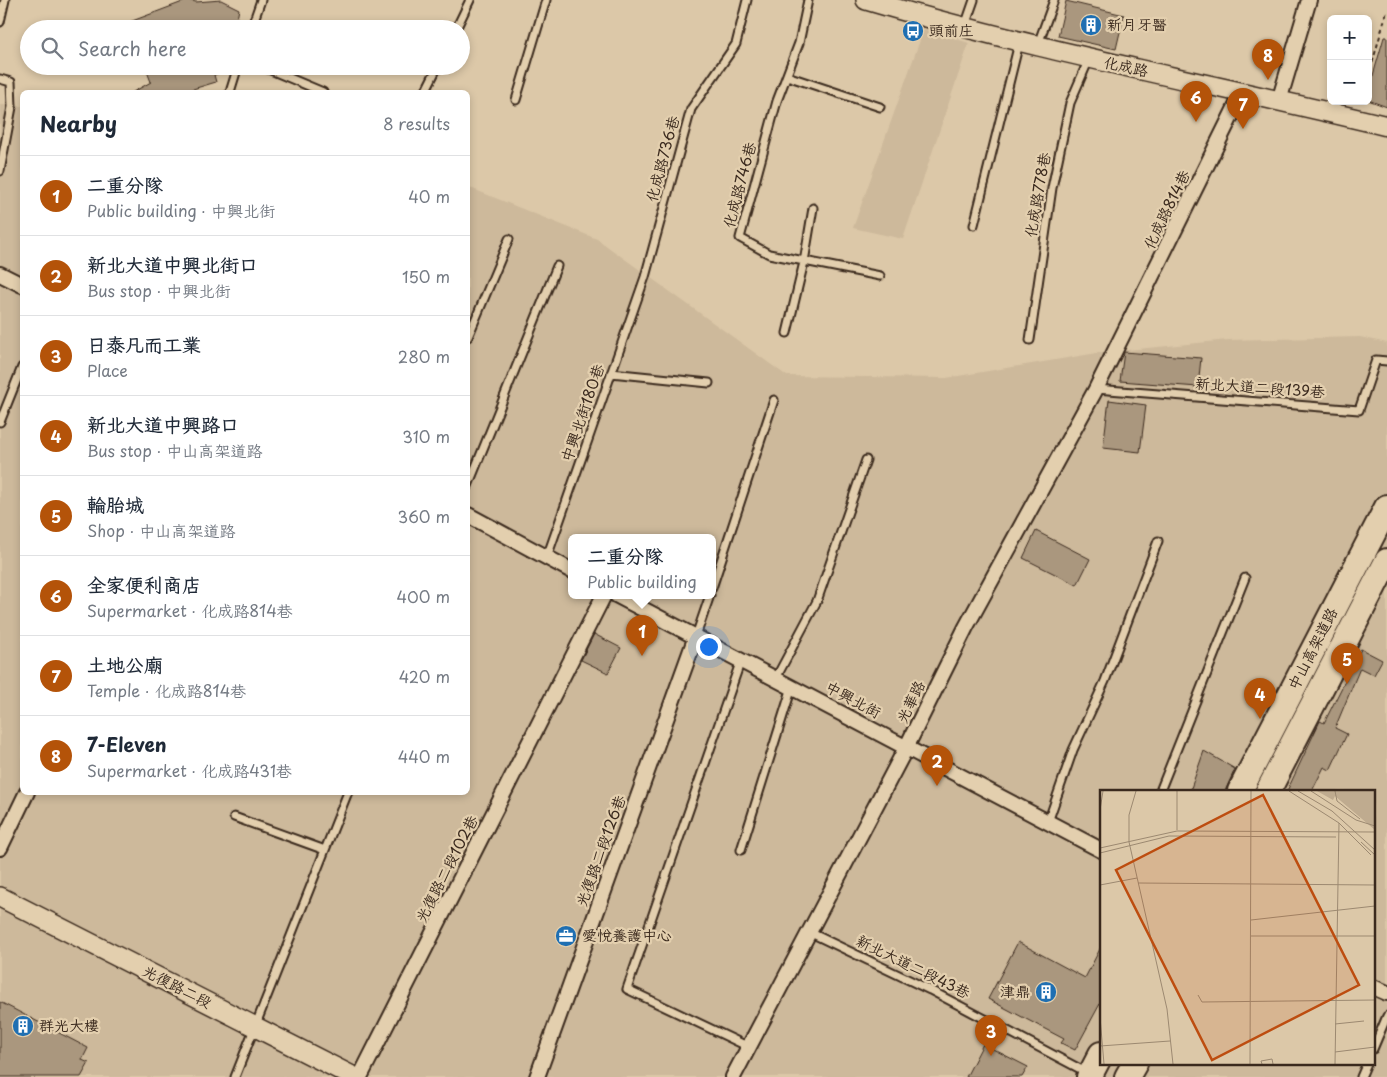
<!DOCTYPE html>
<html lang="en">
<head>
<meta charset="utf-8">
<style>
  :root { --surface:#fff; --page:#f6f6f7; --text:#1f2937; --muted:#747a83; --line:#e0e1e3; --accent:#b45309 }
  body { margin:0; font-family:"Playpen Sans","LXGW WenKai TC",sans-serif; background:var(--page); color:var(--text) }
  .controls { position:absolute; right:15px; top:15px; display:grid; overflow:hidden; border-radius:8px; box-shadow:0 2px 8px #0003 }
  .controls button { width:45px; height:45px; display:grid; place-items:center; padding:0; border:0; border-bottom:1px solid var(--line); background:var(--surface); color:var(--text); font:25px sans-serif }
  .you { position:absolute; left:708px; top:646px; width:18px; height:18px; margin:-12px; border:4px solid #fff; border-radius:50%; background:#1a73e8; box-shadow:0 0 0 8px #1a73e833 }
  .badge { display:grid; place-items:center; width:32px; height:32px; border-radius:50%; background:var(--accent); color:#fff; font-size:16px; font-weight:700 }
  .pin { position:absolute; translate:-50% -41px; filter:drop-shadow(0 1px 2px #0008) }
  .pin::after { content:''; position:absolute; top:26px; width:18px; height:15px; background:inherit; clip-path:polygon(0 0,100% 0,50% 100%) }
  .popup { position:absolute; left:568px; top:534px; width:148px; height:65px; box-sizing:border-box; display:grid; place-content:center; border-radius:8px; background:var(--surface); filter:drop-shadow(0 1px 4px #0005); font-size:16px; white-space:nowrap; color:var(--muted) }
  .popup b { font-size:19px; color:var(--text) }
  .popup::after { content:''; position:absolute; left:50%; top:100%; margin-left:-10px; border:10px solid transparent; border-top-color:var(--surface) }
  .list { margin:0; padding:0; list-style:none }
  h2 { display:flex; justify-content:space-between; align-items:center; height:65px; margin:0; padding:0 20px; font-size:21px }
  h2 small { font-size:16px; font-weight:400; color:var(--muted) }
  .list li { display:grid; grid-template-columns:32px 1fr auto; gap:15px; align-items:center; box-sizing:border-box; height:80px; padding:0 20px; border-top:1px solid var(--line) }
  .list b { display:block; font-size:19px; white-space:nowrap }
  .list p { margin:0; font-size:16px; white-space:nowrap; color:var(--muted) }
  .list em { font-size:16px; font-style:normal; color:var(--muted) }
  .icon { flex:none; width:28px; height:28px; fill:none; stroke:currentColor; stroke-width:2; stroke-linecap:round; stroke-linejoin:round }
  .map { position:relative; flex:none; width:1387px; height:1077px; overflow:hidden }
  .search { position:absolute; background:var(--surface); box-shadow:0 2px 8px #0003; left:20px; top:20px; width:450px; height:55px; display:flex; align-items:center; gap:12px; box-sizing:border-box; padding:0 18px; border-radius:28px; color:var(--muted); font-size:19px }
  .panel { position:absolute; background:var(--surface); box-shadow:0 2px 8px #0003; left:20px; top:90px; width:450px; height:705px; border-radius:8px }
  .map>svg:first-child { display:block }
  .built { fill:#cdb99b; fill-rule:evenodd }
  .building { fill:#aa977e; stroke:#3b2a1e }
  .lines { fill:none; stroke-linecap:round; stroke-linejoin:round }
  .lane-casing { stroke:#3b2a1e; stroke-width:11 }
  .street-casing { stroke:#3b2a1e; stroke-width:18 }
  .secondary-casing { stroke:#3b2a1e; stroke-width:22 }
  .highway-casing { stroke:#3b2a1e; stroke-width:28 }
  .path { stroke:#3b2a1e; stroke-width:2; stroke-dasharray:4 4; stroke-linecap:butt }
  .lane { stroke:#e3cfae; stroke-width:7 }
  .street { stroke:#e3cfae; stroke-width:14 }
  .secondary { stroke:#e3cfae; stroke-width:19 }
  .highway { stroke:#e3cfae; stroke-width:24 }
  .labels { text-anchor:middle; stroke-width:4.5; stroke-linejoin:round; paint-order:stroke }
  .poi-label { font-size:15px; fill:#3b2a1e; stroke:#e3cfae; text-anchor:start }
  .street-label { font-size:15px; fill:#3b2a1e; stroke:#e3cfae }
  .inset-road { fill:none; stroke:#9c8971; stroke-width:1 }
  .view { fill:#bd4d10; fill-opacity:0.15; stroke:#bd4d10; stroke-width:2.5 }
  .inset-edge { fill:none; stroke:#3b2a1e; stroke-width:2.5 }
</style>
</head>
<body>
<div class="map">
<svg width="1387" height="1077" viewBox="0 0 1387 1077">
  <rect width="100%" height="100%" fill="#dcc8a8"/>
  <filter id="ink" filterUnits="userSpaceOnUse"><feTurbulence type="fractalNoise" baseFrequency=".02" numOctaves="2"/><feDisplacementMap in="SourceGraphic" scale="10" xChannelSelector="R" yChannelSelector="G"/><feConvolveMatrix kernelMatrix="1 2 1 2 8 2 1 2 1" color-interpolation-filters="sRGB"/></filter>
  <g filter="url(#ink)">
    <path class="built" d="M 924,29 L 969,43 L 903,239 L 853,228 Z
      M 0,105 L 22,106 L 22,792 L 468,792 L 468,187 L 597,239 L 787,376 L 946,378 L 1097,353 L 1228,340 L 1360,337 L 1387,343 L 1387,1077 L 0,1077 ZM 572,537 L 712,537 L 712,595 L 572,595 ZM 1101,791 L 1373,791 L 1373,1063 L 1101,1063 Z"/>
    <path class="building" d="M 188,0 L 196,2 L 221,0 L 239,9 L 235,29 L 111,29 Z
      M 1066,1 L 1124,15 L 1116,49 L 1058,36 Z
      M 1384,37 L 1387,37 L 1387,107 L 1368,100 L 1368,93 Z
      M 145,66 L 232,66 L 231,69 L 214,75 L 216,82 L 183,92 L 133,92 L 151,82 Z
      M 1124,352 L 1201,358 L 1198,387 L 1120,381 Z
      M 1109,400 L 1146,405 L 1140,452 L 1103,448 Z
      M 1036,531 L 1090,559 L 1077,585 L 1023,558 Z
      M 594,634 L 621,648 L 608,673 L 581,660 Z
      M 1361,649 L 1382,660 L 1374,675 L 1360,668 L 1335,728 L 1347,734 L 1330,770 L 1324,767 L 1312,791 L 1287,791 L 1320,721 L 1324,723 Z
      M 1204,751 L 1235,769 L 1225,791 L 1190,791 Z
      M 1018,942 L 1085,978 L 1101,947 L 1101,1002 L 1075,1050 L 1061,1043 L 1064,1039 L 988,999 Z
      M 0,1002 L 88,1048 L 82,1060 L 89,1063 L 81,1077 L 0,1077 Z
      M 983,1044 L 1028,1067 L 1022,1077 L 966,1077 Z"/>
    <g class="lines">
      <g class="lane-casing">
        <path id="lane" d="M 808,0 L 799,43 L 777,101 L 740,238 L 769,254 L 880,276
          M 0,22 L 5,0
          M 965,26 L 974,0
          M 251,29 L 261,0
          M 456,29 L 470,0
          M 1038,44 L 1054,0
          M 261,66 L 323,92
          M 787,76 L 880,107
          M 0,79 L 11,82 L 12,107 L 0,171
          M 230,92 L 238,66
          M 425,92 L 438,66
          M 516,100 L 546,0
          M 974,225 L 1019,43
          M 787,333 L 804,262 L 813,208
          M 468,337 L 509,239
          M 1030,340 L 1052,188 L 1070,103 L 1089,59
          M 611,373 L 709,383
          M 1096,389 L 1359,410 L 1376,360 L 1387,361
          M 0,422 L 22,367
          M 468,486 L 557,266
          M 547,557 L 645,277 L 691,109 L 736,44 L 747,0
          M 712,588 L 774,400
          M 696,636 L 710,595
          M 741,660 L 627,989 L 749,1047
          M 776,678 L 817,601 L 866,460
          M 1160,791 L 1245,578
          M 234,817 L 325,850
          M 1048,822 L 1073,750 L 1105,681 L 1158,541
          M 741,850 L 792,687
          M 809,932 L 930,990 L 1084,1071
          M 1373,1049 L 1387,1016
          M 235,1077 L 348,792
          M 1361,1077 L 1367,1063"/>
      </g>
      <g class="street-casing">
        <path id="street" d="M 1279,101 L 1309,0
          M 0,274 L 22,285
          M 468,515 L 572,571
          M 616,595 L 1101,850
          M 0,848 L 27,792
          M 1373,987 L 1387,993
          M 360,1077 L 604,595
          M 537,1077 L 696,636
          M 733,1077 L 907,746 L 966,627 L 1096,389 L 1243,92"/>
      </g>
      <g class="secondary-casing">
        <path id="secondary" d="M 866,0 C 1038,51 1213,84 1387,126
          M 0,897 L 354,1077"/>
      </g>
      <g class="highway-casing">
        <path id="highway" d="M 1240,791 L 1387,507
          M 1268,791 L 1387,561
          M 1089,1077 L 1101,1054
          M 1127,1077 L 1135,1063"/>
      </g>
      <path class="path" d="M 1368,78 L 1387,11"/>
      <use href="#lane" class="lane"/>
      <use href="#street" class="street"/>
      <use href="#secondary" class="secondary"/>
      <use href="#highway" class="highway"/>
    </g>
  </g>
  <defs>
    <g id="building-disc" transform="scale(1.125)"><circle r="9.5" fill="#1f6fb2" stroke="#e3cfae"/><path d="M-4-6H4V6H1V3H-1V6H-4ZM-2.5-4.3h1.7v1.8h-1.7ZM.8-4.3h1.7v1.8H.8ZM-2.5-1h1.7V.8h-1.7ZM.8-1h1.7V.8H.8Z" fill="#fff"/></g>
    <g id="bus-disc" transform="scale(1.125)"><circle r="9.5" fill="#1f6fb2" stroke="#e3cfae"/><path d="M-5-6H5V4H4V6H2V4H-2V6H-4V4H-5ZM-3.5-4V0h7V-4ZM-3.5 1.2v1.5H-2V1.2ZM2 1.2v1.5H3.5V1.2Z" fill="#fff"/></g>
    <g id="office-disc" transform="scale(1.125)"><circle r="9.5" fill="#1f6fb2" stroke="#e3cfae"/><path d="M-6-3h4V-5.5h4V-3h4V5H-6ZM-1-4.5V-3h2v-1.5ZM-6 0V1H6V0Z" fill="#fff"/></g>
  </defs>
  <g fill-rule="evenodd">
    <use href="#building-disc" x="1091" y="25"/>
    <use href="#bus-disc" x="913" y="31"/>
    <use href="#office-disc" x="566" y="936"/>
    <use href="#building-disc" x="1046" y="992"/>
    <use href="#building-disc" x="23" y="1026"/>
  </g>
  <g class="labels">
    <g class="poi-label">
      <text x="1107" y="30">新月牙醫</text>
      <text x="929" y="36">頭前庄</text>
      <text x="582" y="941">愛悅養護中心</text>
      <text x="1030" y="997" text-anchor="end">津鼎</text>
      <text x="39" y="1031">群光大樓</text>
    </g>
    <g class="street-label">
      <text transform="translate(1126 67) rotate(12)" y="5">化成路</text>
      <text transform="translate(663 159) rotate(-75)" y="5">化成路736巷</text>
      <text transform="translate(740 185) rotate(-75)" y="5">化成路746巷</text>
      <text transform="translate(1038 195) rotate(-80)" y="5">化成路778巷</text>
      <text transform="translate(1167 210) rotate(-64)" y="5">化成路814巷</text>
      <text transform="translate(1260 388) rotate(4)" y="5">新北大道二段139巷</text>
      <text transform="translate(583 413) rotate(-71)" y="5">中興北街180巷</text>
      <text transform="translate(1313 649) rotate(-63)" y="5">中山高架道路</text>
      <text transform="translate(853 700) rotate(28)" y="5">中興北街</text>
      <text transform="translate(911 702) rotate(-64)" y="5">光華路</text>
      <text transform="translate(601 851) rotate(-70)" y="5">光復路二段126巷</text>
      <text transform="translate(447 869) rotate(-63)" y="5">光復路二段102巷</text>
      <text transform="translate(913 967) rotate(26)" y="5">新北大道二段43巷</text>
      <text transform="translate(177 987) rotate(27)" y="5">光復路二段</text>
    </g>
  </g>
  <g transform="translate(1100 790)">
    <rect width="275" height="275" fill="#dcc8a8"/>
    <path d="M 217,1 L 275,1 L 275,40 L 235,6 L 233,10 Z" fill="#bfab8f"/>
    <path class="inset-road" d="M 36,1 L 29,25 L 29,52 L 67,219 L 73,274M 77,1 L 77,40M 189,1 L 239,33M 198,1 L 232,21 L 275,60M 211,1 L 256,30 L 275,36M 235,1 L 237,11 L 260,29M 0,20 L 3,1M 239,33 L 271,65M 261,52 L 275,65M 0,58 L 77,41 L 275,42M 0,63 L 69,46 L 236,47M 38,93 L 275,95M 0,95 L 37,88M 151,130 L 275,116M 151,146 L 275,146M 98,205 L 102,212 L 275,210M 0,227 L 4,274M 235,234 L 264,231M 0,256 L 70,251M 235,262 L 275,257M 150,274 L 151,1M 162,274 L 161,271 L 172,269 L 173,274M 235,274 L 239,33"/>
    <path class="view" d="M 163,5 L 259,195 L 112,270 L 16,80 Z"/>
    <rect width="275" height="275" class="inset-edge"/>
  </g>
</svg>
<div class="controls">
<button>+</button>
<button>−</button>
</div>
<div class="you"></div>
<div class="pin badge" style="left:642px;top:656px">1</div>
<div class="popup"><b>二重分隊</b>Public building</div>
<div class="pin badge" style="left:937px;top:786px">2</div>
<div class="pin badge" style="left:991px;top:1056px">3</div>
<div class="pin badge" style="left:1260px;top:719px">4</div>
<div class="pin badge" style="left:1347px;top:684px">5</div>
<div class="pin badge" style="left:1196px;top:122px">6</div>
<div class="pin badge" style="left:1243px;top:129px">7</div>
<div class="pin badge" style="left:1268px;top:80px">8</div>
<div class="search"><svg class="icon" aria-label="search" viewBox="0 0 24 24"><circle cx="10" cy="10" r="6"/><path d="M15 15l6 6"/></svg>Search here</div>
<section class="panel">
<h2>Nearby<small>8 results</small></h2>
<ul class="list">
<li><span class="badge">1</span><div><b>二重分隊</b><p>Public building · 中興北街</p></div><em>40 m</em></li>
<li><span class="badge">2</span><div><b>新北大道中興北街口</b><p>Bus stop · 中興北街</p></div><em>150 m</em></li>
<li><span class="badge">3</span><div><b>日泰凡而工業</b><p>Place</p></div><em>280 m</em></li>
<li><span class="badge">4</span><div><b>新北大道中興路口</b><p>Bus stop · 中山高架道路</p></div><em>310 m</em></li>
<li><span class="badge">5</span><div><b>輪胎城</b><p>Shop · 中山高架道路</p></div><em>360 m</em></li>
<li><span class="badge">6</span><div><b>全家便利商店</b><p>Supermarket · 化成路814巷</p></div><em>400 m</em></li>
<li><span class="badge">7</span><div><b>土地公廟</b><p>Temple · 化成路814巷</p></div><em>420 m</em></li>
<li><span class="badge">8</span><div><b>7-Eleven</b><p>Supermarket · 化成路431巷</p></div><em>440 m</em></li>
</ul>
</section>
</div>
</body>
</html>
